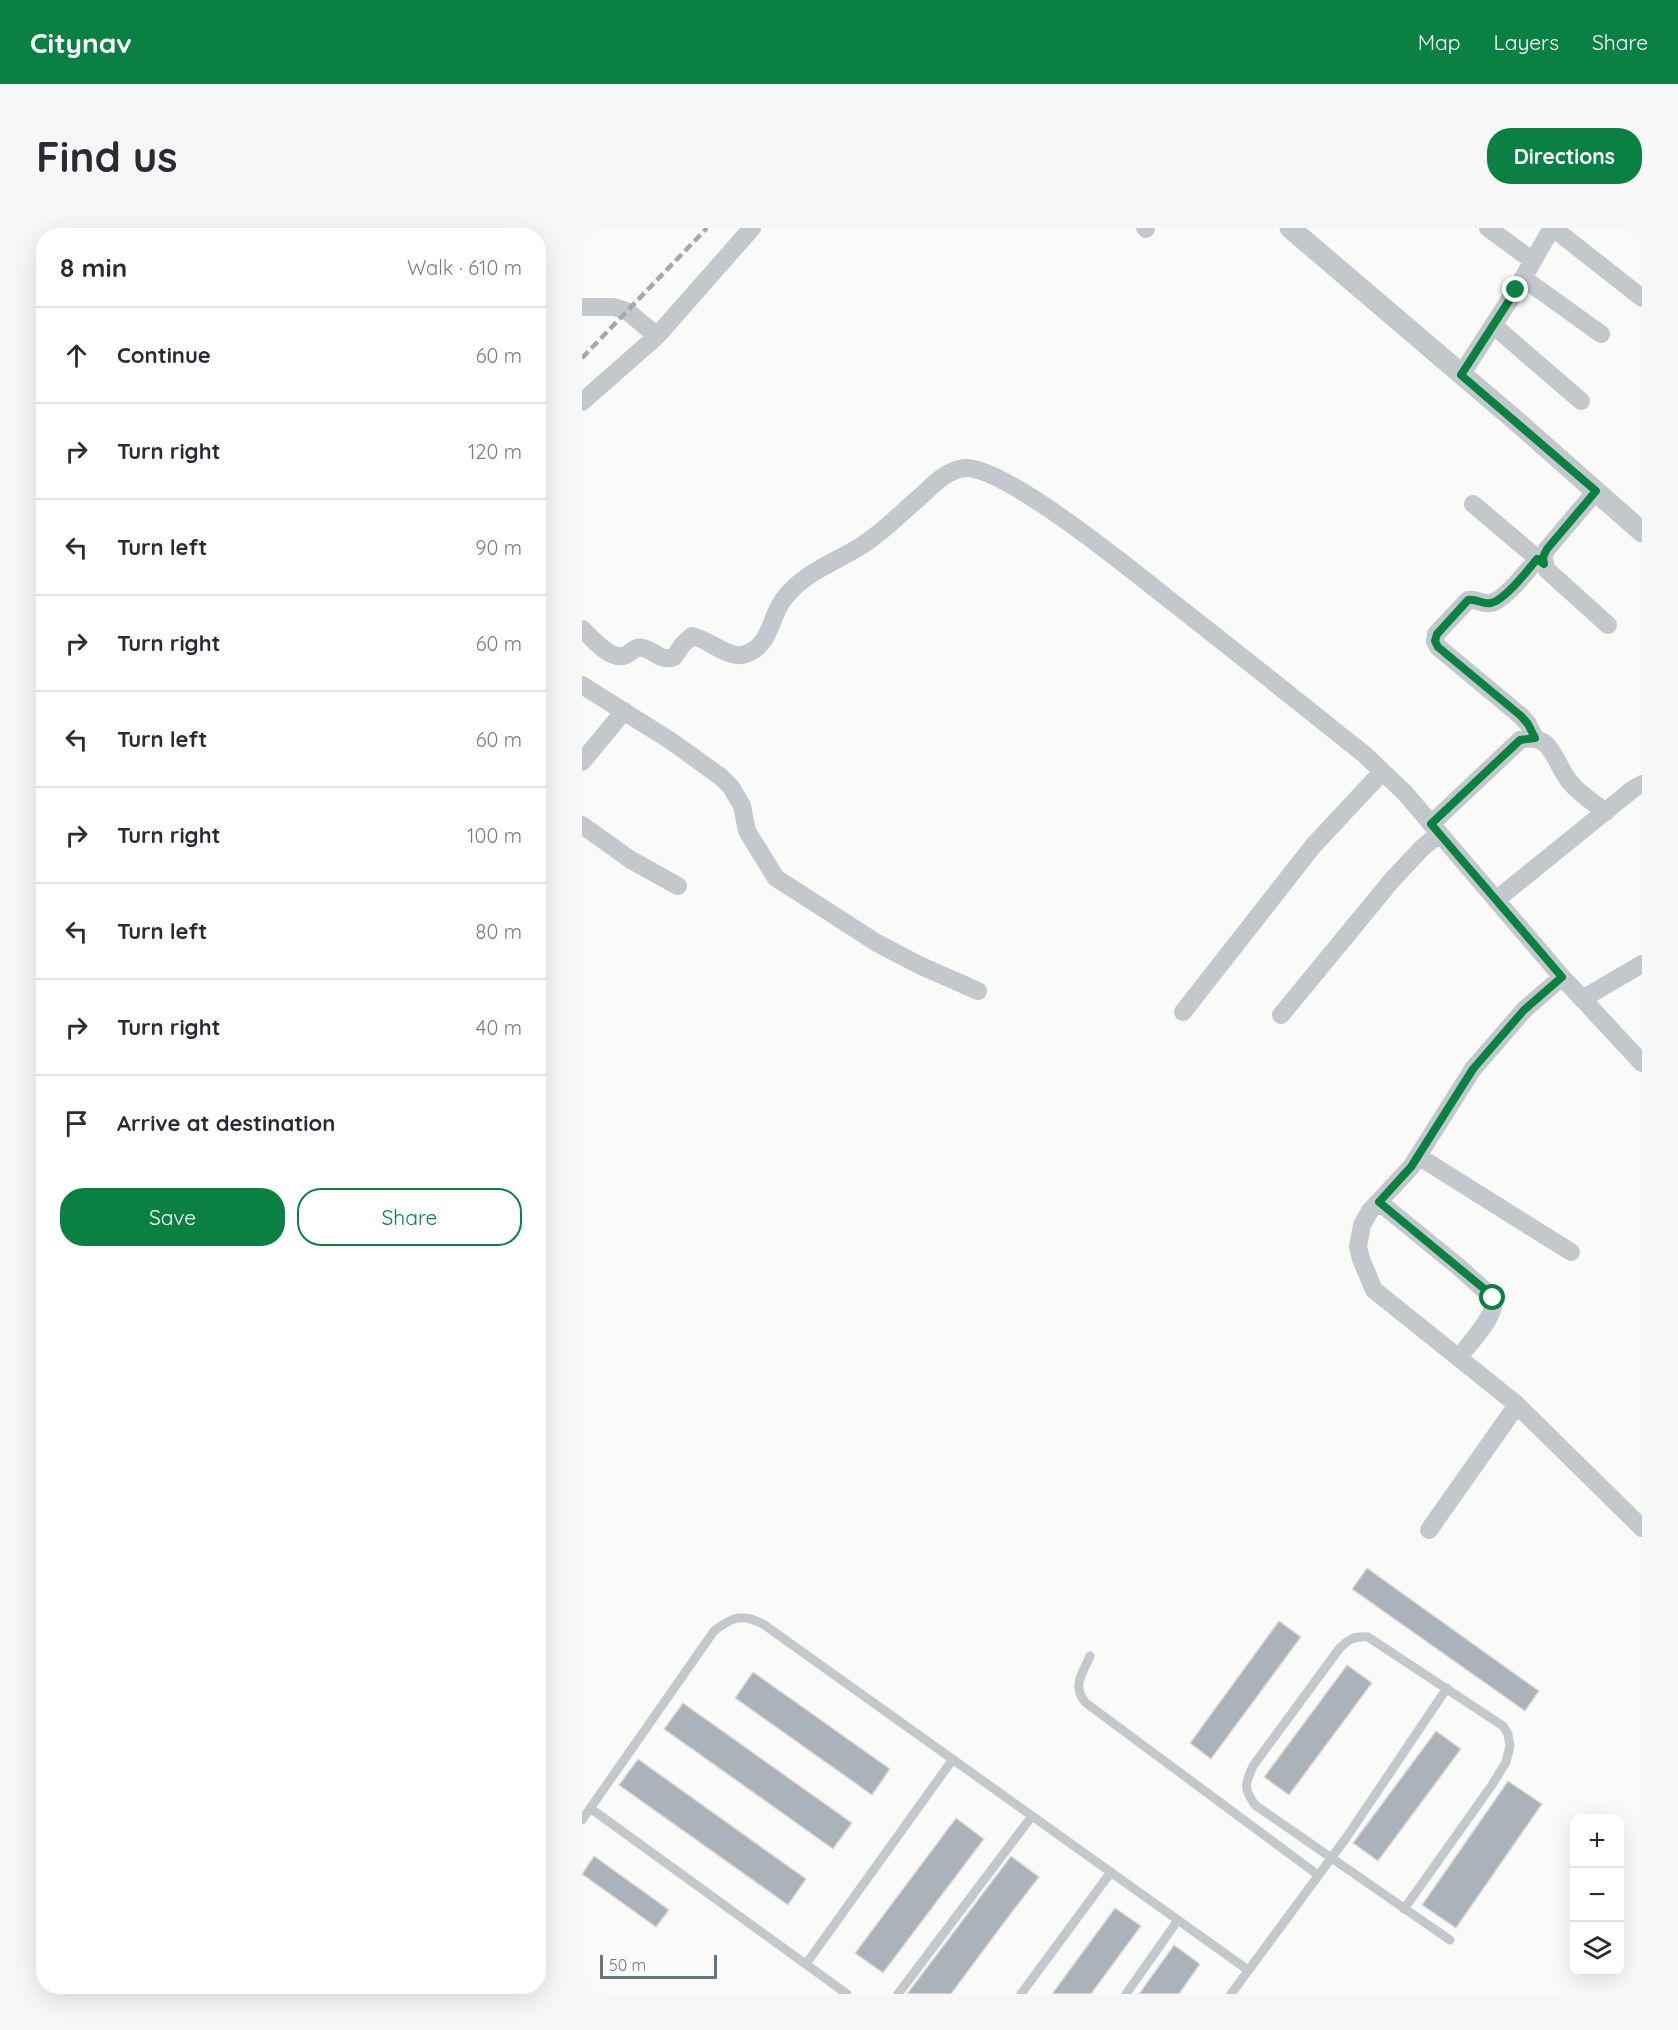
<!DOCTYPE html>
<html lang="en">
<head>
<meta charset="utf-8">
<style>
  :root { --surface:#fff; --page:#f7f7f7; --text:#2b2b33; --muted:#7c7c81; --line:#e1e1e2; --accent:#0b8043 }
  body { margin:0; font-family:Quicksand,sans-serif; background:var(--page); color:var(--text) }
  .controls { position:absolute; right:18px; bottom:18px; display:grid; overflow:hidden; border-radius:12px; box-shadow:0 6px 24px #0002 }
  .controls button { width:54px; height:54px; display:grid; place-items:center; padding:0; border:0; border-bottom:2px solid var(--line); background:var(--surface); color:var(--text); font:30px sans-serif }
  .scale { position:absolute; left:18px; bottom:15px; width:117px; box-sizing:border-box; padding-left:6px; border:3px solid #657683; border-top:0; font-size:16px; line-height:21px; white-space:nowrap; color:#657683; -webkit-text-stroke:4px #fff; paint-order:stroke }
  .stop { position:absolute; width:18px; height:18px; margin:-14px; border:4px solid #0b8043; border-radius:50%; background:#fff }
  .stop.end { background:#0b8043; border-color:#fff; box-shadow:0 2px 6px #0008 }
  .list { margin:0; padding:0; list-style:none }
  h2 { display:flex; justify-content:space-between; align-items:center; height:78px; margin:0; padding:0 24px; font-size:26px }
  h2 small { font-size:20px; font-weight:400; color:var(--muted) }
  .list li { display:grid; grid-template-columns:39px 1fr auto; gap:18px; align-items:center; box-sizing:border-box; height:96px; padding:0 24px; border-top:2px solid var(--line) }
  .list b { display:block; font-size:22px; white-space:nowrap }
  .list em { font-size:20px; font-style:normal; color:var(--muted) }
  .actions { display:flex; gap:12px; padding:18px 24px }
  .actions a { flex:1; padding:14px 0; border:2px solid var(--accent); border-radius:24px; text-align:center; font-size:21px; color:var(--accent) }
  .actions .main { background:var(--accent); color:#fff }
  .icon { flex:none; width:33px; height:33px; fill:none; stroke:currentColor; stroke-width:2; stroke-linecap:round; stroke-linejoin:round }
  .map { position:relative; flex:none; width:1060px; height:1766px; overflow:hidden; border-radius:24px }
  header { display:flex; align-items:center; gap:36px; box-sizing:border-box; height:84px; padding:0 30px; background:var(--accent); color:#fff }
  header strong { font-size:28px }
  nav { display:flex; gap:33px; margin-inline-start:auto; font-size:21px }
  .intro { display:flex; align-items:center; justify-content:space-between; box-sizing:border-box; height:144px; padding:0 36px }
  h1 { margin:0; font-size:42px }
  .button { padding:15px 27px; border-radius:24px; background:var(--accent); color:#fff; font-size:21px; font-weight:700 }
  main { display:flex; gap:36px; padding:0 36px }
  aside { flex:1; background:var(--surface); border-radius:24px; box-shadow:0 6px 24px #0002 }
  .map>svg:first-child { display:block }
  .building { fill:#aab3b9; stroke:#dcdcda; stroke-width:1.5 }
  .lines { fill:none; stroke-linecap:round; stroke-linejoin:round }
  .service { stroke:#c3c8cc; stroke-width:9 }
  .minor { stroke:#c3c8cc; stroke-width:18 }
  .tertiary { stroke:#c3c8cc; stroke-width:21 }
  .rail { stroke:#a2aab0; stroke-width:4.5; stroke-dasharray:9 4.5; stroke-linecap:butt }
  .route { stroke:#0b8043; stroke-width:8 }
</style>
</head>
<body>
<header>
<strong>Citynav</strong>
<nav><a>Map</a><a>Layers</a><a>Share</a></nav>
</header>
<div class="intro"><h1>Find us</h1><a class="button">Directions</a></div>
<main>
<aside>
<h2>8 min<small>Walk · 610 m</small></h2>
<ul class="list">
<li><svg class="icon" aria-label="ahead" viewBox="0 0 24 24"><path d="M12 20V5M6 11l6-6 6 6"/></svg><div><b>Continue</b></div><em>60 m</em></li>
<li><svg class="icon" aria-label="right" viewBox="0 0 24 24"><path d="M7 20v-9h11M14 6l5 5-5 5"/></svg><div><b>Turn right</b></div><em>120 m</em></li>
<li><svg class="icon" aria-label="left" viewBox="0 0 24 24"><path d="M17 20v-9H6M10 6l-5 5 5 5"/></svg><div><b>Turn left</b></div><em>90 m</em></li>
<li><svg class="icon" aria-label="right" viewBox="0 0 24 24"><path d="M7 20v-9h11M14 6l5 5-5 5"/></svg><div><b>Turn right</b></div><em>60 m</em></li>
<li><svg class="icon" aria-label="left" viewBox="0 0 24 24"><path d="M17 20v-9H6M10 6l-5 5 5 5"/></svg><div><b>Turn left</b></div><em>60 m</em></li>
<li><svg class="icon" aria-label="right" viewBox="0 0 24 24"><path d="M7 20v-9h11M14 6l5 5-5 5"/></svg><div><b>Turn right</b></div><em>100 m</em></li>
<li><svg class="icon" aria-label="left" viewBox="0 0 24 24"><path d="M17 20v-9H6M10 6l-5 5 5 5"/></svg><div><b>Turn left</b></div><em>80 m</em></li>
<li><svg class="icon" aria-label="right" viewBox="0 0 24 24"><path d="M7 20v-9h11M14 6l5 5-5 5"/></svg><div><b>Turn right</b></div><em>40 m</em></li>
<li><svg class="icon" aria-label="arrive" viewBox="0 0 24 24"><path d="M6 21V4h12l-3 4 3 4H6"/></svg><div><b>Arrive at destination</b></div></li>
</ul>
<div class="actions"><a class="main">Save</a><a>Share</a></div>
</aside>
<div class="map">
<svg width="1060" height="1766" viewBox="0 0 1060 1766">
  <rect width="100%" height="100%" fill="#fafaf8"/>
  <path class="building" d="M 785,1340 L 957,1463 L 943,1483 L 770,1361 Z
    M 697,1393 L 719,1409 L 629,1531 L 608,1515 Z
    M 765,1437 L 790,1455 L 707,1567 L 682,1549 Z
    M 171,1444 L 308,1541 L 290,1567 L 153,1470 Z
    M 101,1475 L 270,1595 L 251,1621 L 82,1501 Z
    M 854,1503 L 879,1521 L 796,1633 L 771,1615 Z
    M 56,1531 L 224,1651 L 206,1677 L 37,1557 Z
    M 926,1553 L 960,1576 L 874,1700 L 840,1677 Z
    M 374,1590 L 402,1611 L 301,1745 L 273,1725 Z
    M 12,1628 L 87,1682 L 74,1699 L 0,1646 Z
    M 429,1628 L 457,1649 L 427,1688 L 369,1766 L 325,1766 Z
    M 533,1680 L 559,1698 L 509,1766 L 470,1766 Z
    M 592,1717 L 618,1736 L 597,1766 L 557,1766 Z"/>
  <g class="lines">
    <path class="service" d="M 508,1428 C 501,1445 489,1458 504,1475 L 736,1647
      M 8,1580 L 265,1766
      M 0,1592 L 132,1403 C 150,1389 160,1385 181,1396 L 666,1742
      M 822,1681 L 910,1557 L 924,1534 L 928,1518 L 926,1506 L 921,1498 L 786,1409 C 772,1408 767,1411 757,1421 L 671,1538 C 663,1556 661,1560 673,1577 C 738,1622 803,1667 868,1712
      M 224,1736 L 371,1531
      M 316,1766 L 450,1588
      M 439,1766 L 529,1644
      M 544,1766 L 596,1692
      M 649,1766 L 764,1610 L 865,1460"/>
    <path class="minor" d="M 563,0 L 564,1
      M 906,0 L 951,33
      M 971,0 L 1060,70
      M 941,50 L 1019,106
      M 0,79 L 32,79 L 45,83 L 75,108
      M 911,97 L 999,173
      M 879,147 L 934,62 L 970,0
      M 0,174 L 75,108 L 170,0
      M 1014,263 L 965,321 L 961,329 L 965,342 L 1026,397
      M 891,276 L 962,336
      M 0,401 C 10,410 29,434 44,427 C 50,424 53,418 61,420 C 73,423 79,434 92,429 L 101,416 L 110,408 C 126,411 145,430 160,427 C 189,420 187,391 201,372 C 220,345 252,335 279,318 C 300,305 319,285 338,269 C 351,257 364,242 383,240 C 424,238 557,348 594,377 C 657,426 719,476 782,526 L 823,565 L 980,749 L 1060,835
      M 0,457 L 89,513 L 139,549 L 149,559 L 160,578 L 165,603 L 194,650 L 295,715 L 337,737 L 396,763
      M 953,510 L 946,496 L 939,488 L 856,419 L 853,413 L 854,406 L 886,372 C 895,370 900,377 909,375 C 923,372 946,342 955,331
      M 0,534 L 42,483
      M 849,596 L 938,512 C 970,503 972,534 987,553 C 997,566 1011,574 1024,584
      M 0,597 L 49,632 L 96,658
      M 914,672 L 1051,561 L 1060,556
      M 980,749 L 942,782 L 891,841 L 829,939 L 788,983 L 780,997 L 776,1019 L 779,1031 L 792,1062 L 933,1175 L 1060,1300
      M 1000,771 L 1060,736
      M 601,784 L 731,618 L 800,544
      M 699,787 L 810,652 L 840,620 L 857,606
      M 836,928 L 989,1024
      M 797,974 L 878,1040 L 911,1070 C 916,1087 887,1116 877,1129
      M 847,1302 L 935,1177"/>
    <path class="tertiary" d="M 708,0 L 932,191 L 1060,304"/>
    <path class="rail" d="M 0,130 L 125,0"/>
  </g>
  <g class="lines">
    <path class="route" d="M 911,1070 L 906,1064 L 797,974 L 829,939 L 891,841 L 942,782 L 980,749 L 849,596 L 938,512 L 953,510 L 946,496 L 939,488 L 856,419 L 853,413 L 855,406 L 886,372 C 895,370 900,377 909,375 C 923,372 946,342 955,331 L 962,336 L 961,329 L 965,321 L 1014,263 L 879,147 L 934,62"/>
  </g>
</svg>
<div class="controls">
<button>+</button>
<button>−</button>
<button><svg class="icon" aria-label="layers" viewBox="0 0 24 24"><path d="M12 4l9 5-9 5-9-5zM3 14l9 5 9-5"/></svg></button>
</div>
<div class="scale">50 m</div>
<div class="stop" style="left:911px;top:1070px"></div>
<div class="stop end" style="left:934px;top:62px"></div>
</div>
</main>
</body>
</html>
